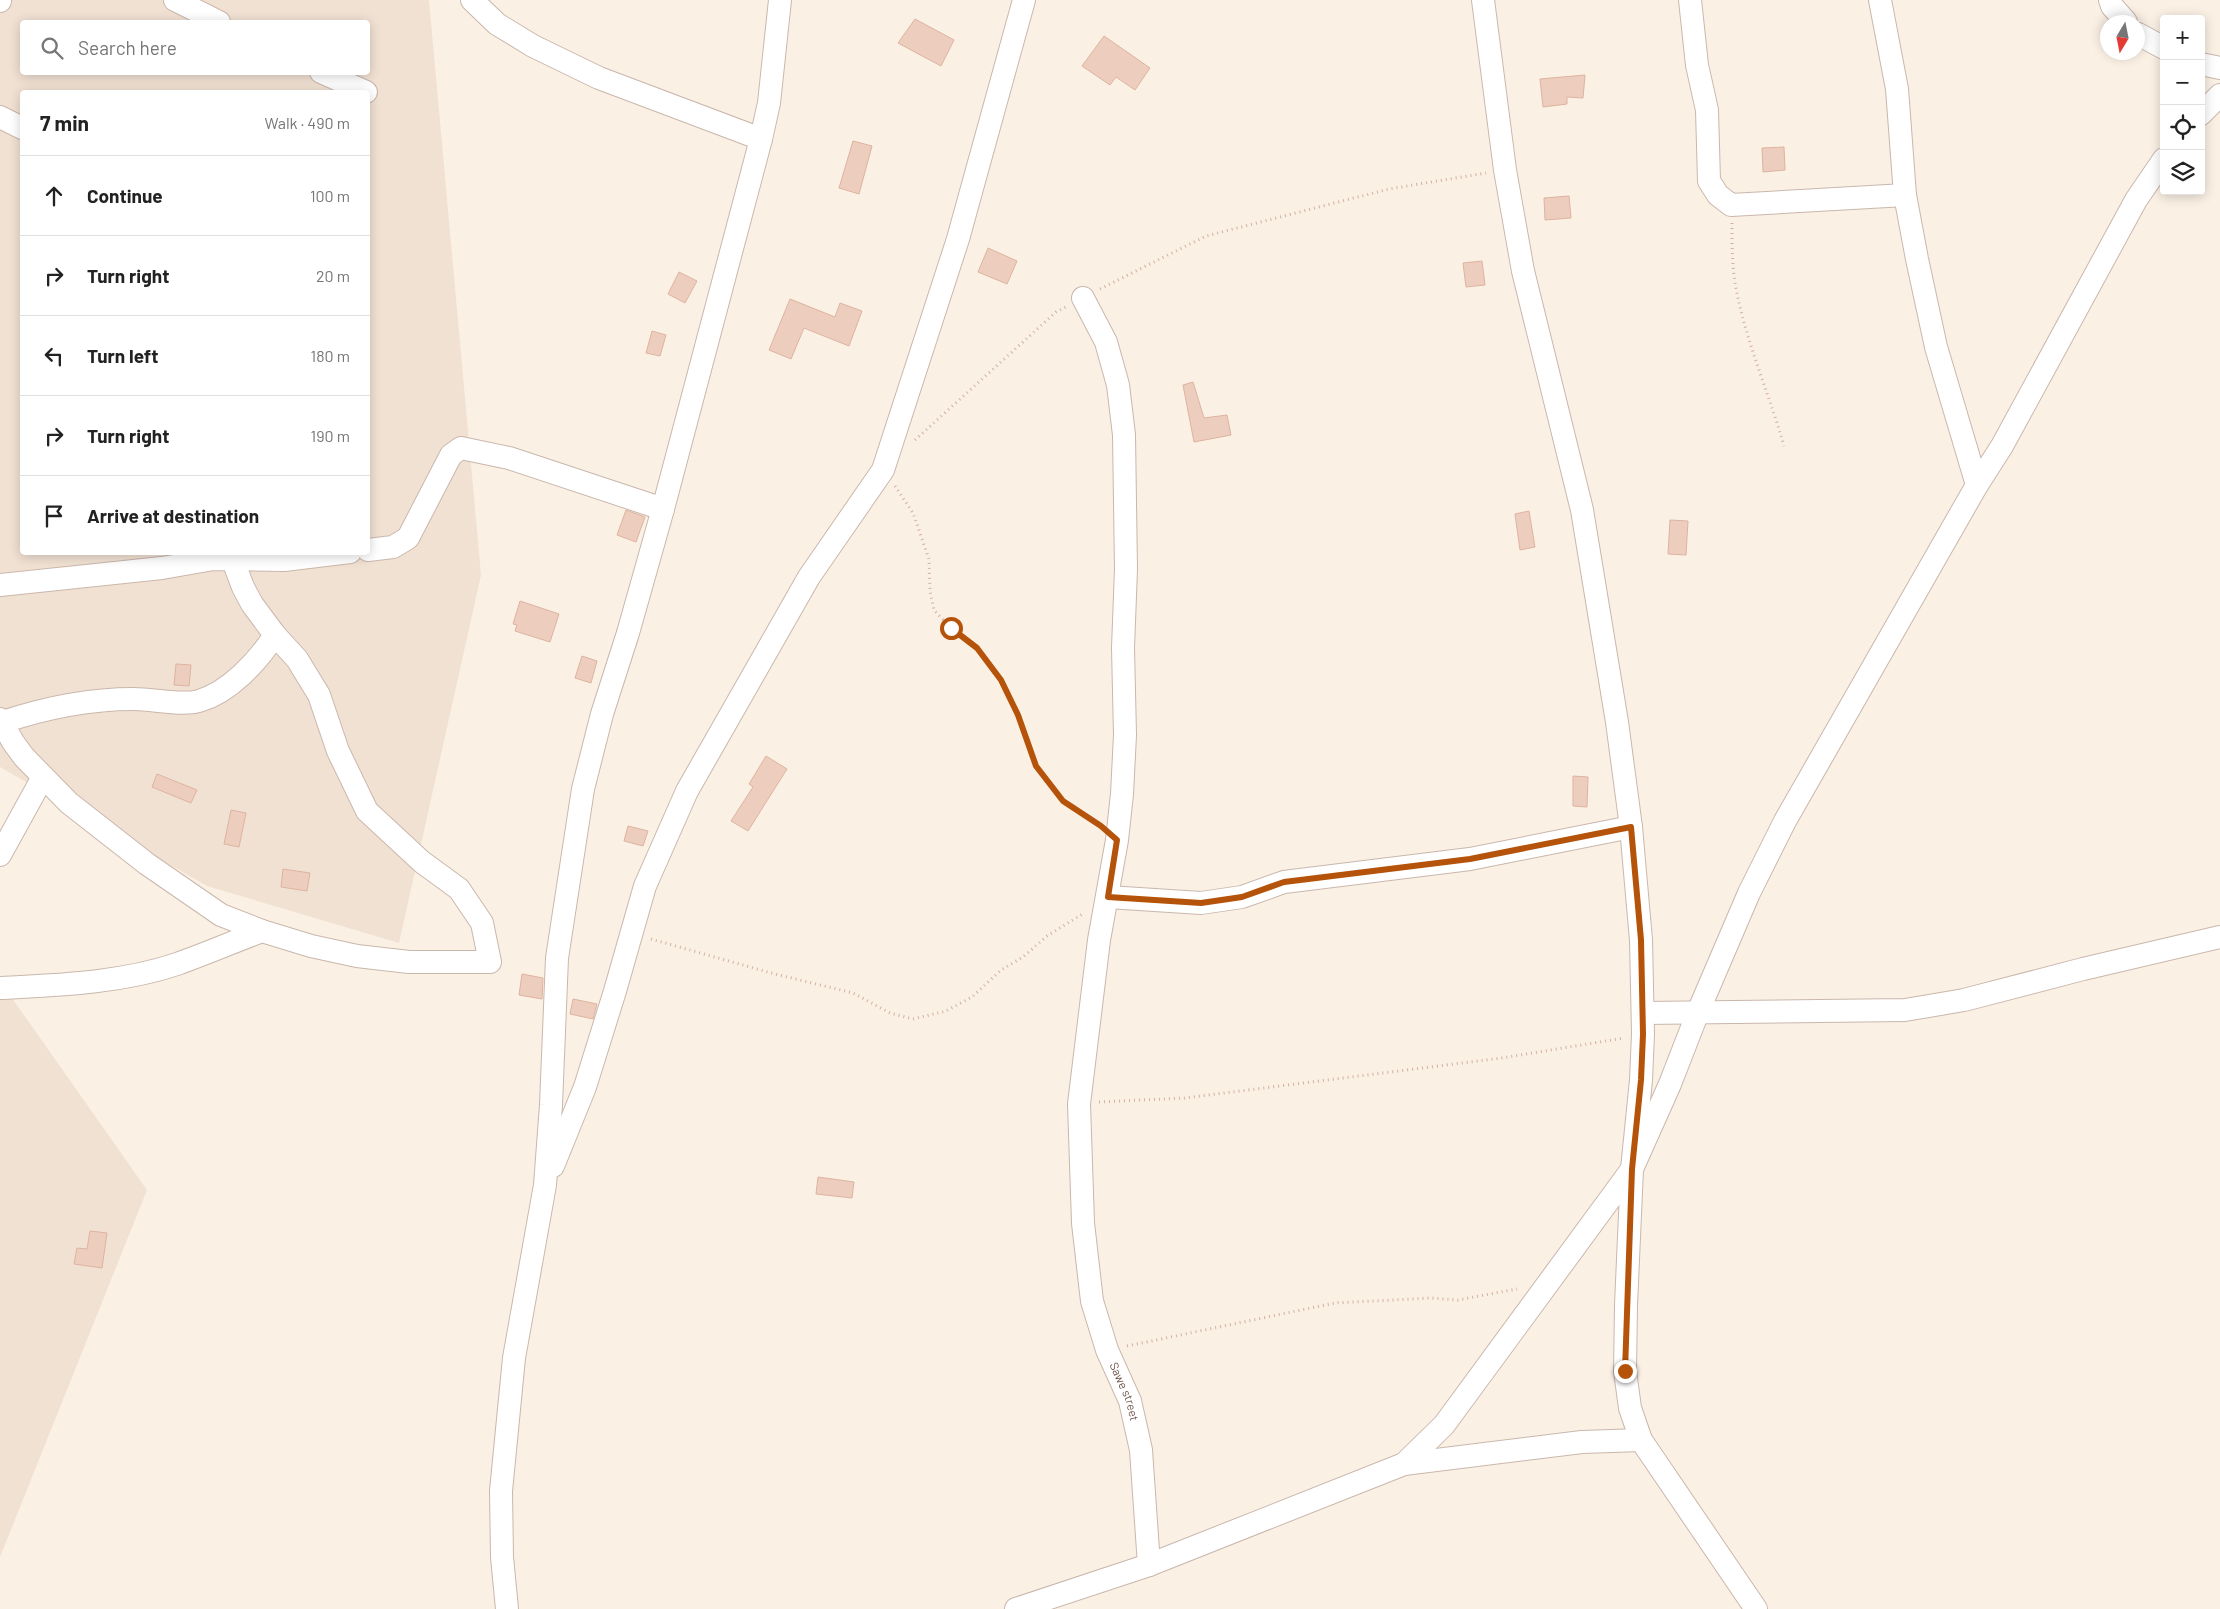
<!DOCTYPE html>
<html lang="en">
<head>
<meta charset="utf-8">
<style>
  :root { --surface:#fff; --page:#f2f2f2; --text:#222; --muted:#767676; --line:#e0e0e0 }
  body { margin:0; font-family:Barlow,sans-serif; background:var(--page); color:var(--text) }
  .controls { position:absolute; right:15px; top:15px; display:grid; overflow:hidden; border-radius:5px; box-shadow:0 2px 12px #0003 }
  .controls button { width:45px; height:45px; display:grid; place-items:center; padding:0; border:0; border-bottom:1px solid var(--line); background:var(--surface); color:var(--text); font:25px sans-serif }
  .compass { position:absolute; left:2100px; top:15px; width:45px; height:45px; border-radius:50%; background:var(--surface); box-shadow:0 2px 12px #0003; rotate:190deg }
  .stop { position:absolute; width:15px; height:15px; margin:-11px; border:4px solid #b45309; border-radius:50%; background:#fff }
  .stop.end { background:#b45309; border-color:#fff; box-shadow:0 1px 5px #0008 }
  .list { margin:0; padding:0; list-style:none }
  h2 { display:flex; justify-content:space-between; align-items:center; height:65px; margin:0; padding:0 20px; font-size:21px }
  h2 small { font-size:16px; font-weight:400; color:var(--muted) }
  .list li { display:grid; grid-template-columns:32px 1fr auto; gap:15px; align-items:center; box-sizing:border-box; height:80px; padding:0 20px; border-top:1px solid var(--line) }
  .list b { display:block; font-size:19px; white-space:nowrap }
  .list em { font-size:16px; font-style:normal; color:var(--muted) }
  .icon { flex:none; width:28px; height:28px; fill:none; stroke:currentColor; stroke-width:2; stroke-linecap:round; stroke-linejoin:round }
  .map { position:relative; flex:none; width:2220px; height:1609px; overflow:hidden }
  .search { position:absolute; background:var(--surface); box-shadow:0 2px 12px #0003; left:20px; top:20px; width:350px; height:55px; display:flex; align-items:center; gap:12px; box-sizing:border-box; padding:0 18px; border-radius:5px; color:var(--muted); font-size:19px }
  .panel { position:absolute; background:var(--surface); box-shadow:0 2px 12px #0003; left:20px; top:90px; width:350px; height:465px; border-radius:5px }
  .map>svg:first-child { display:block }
  .residential { fill:#f1e1d3; fill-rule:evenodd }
  .building { fill:#edcebe; stroke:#deb3a0 }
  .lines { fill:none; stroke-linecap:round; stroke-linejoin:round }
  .minor-casing { stroke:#cab7ac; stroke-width:24 }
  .path { stroke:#d2b1a2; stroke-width:3; stroke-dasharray:1 4; stroke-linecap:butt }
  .minor { stroke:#fff; stroke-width:22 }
  .route { stroke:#b45309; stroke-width:6 }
  .labels { text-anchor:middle; stroke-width:4; stroke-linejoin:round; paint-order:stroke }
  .street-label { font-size:12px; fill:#70564c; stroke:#fdf4ea }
</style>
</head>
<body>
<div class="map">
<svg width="2220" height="1609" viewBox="0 0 2220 1609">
  <rect width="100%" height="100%" fill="#faf0e4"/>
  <path class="residential" d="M 0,0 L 429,0 L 481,575 L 399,943 L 207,886 L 0,767 ZM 22,22 L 368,22 L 368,72 L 22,72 ZM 22,92 L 368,92 L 368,552 L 22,552 Z
    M 0,981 L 147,1190 L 0,1557 Z"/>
  <path class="building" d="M 915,19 L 954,40 L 941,66 L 898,43 Z
    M 1104,36 L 1150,68 L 1135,90 L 1116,77 L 1110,85 L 1082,66 Z
    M 1585,75 L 1583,98 L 1567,97 L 1567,104 L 1543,107 L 1540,79 Z
    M 853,141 L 872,146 L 859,194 L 839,188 Z
    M 1784,147 L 1785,170 L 1763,172 L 1762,148 Z
    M 1569,196 L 1571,218 L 1545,220 L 1544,198 Z
    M 988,248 L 1017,261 L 1007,284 L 978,272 Z
    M 1482,261 L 1485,285 L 1466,287 L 1463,263 Z
    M 679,272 L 697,281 L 685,303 L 668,294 Z
    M 790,299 L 835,317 L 840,303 L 862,311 L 849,346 L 804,328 L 791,359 L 769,350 Z
    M 652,331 L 666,335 L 660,356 L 646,353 Z
    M 1193,382 L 1204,418 L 1227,415 L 1231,435 L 1194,442 L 1183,385 Z
    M 626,510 L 645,517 L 636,542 L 617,535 Z
    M 1529,511 L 1535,547 L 1520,550 L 1515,514 Z
    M 1670,520 L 1688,521 L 1686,555 L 1668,554 Z
    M 520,601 L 559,614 L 550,642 L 515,631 L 517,625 L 513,624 Z
    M 582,656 L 597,661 L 591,683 L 575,678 Z
    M 176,664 L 191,665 L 189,686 L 174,685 Z
    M 766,756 L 787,769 L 748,831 L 731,821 L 753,787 L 749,784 Z
    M 157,774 L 197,790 L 191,803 L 152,787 Z
    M 1573,776 L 1588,777 L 1587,807 L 1573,806 Z
    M 231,810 L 246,813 L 239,847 L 224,844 Z
    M 628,826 L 648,831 L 643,846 L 624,841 Z
    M 283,869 L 310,873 L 307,891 L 281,887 Z
    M 522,974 L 543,978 L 542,999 L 519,995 Z
    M 573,999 L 597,1004 L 593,1019 L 570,1014 Z
    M 818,1177 L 854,1182 L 852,1198 L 816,1194 Z
    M 90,1231 L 107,1233 L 102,1268 L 74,1264 L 77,1248 L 87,1249 Z"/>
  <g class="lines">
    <g class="minor-casing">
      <g id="minor">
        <path d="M 175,0 L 219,22"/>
        <path d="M 472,0 L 497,24 L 533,46 L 599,78 L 761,139"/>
        <path d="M 1483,0 L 1505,170 L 1523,271 L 1582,510 L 1617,722 L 1631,827 L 1641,940 L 1643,1034 L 1641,1080 L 1632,1169 L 1626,1305 L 1625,1371 L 1630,1408 L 1641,1440 L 1756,1609"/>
        <path d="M 1690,0 L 1697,65 L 1707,110 L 1709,181 L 1718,195 L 1731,205 L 1905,195"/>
        <path d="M 1880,0 L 1897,89 L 1905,195 L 1917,259 L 1936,347 L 1977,485"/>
        <path d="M 2110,0 L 2112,6 L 2126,22"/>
        <path d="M 0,1 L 0,0"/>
        <path d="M 2138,34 L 2164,48"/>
        <path d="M 2201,64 L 2220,68"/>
        <path d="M 321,72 L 366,92"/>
        <path d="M 2201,114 L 2220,95"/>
        <path d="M 0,117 L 22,128"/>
        <path id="s1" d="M 1083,298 L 1106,342 L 1118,385 L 1124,435 L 1126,569 L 1123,648 L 1125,735 L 1122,794 L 1117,840 L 1099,940 L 1079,1104 L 1083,1223 L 1092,1301 L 1107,1350 L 1130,1401 L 1141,1450 L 1149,1565"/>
        <path d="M 368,550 L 393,547 L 408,538 L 451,455 L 461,448 L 509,458 L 663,509"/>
        <path d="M 0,585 L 162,568 L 214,559 L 284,560 L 350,552"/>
        <path d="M 0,719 L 13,742 L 24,757 L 69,803 L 147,864 L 221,915 L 262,931 L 311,946 L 357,956 L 409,962 L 490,962 L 482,923 L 459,889 L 422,862 L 367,811 L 338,751 L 319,695 L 297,659 L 275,635 L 252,604 L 243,587 L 232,558"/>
        <path d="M 0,723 C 44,708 88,699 134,699 C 153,699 181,706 199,701 C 230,692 258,661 275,635"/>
        <path d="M 0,855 L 43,777"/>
        <path d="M 1108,897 L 1201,903 L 1242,897 L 1284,882 L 1470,859 L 1631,827"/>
        <path d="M 0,988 C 58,985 121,983 177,964 C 205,954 233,942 262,931"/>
        <path d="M 1643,1013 L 1905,1010 L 1964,1000 L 2083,969 L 2220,937"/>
        <path d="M 553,1166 L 585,1087 L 615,991 L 645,886 L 687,791 L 809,577 L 883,470 L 958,239 L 1024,0"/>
        <path d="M 1404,1464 L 1582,1442 L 1641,1440"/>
        <path d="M 507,1609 L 502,1557 L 501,1491 L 514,1358 L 545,1185 L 551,1105 L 557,958 L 583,789 L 602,714 L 628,633 L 663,509 L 761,139 L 769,103 L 780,0"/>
        <path d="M 1016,1609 L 1149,1565 L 1404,1464 L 1444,1425 L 1632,1169 L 1670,1084 L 1698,1012 L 1749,893 L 1785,821 L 1977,485 L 2002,446 L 2136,200 L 2164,159"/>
      </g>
    </g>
    <path class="path" d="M 1732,223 C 1732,245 1732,267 1736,288 C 1746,342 1769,393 1784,446
      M 1100,289 L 1206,236 L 1389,189 L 1486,173
      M 915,440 L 1056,312 L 1066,307
      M 895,486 L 913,513 L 929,559 L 930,591 L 934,610 L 951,628 L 977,648 L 1001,680 L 1018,715 L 1036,766 L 1063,801 L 1099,825
      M 651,939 L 771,973 L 853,993 L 890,1013 L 913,1019 L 946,1011 L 972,997 L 1001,970 L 1023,957 L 1047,936 L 1084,913
      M 1099,1102 L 1184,1098 L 1502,1058 L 1624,1038
      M 1127,1346 L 1335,1303 L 1430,1298 L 1458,1300 L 1517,1289"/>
    <use href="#minor" class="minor"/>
  </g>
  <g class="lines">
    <path class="route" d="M 951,628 L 977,648 L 1001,680 L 1018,715 L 1036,766 L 1063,801 L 1101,826 L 1117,840 L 1108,897 L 1201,903 L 1242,897 L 1284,882 L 1470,859 L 1631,827 L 1641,940 L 1643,1034 L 1641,1080 L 1632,1169 L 1625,1371"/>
  </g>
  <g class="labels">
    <g class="street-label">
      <text dy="4" stroke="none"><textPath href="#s1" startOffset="1111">Sawe street</textPath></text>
    </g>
  </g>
</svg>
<div class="controls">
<button>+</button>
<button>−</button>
<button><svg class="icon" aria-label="locate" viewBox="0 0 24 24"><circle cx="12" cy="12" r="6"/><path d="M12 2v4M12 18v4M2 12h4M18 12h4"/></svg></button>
<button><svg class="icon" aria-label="layers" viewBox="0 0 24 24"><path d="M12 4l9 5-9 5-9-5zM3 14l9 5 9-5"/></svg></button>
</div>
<svg class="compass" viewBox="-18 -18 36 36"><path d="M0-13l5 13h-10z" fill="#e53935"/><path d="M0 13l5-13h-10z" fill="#767676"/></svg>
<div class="stop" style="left:951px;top:628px"></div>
<div class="stop end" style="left:1625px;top:1371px"></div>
<div class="search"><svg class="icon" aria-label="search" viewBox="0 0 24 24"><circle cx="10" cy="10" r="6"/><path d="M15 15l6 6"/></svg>Search here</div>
<section class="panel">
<h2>7 min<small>Walk · 490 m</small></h2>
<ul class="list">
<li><svg class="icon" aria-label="ahead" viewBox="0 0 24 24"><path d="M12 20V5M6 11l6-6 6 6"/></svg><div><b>Continue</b></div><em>100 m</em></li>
<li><svg class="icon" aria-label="right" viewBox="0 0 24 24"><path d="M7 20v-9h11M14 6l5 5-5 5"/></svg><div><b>Turn right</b></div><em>20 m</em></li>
<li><svg class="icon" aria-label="left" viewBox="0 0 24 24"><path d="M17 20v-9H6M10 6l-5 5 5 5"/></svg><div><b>Turn left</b></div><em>180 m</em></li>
<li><svg class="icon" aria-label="right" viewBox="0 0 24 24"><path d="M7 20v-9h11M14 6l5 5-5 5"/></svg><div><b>Turn right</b></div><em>190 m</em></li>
<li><svg class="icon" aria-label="arrive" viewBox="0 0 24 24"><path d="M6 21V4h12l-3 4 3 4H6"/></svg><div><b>Arrive at destination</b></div></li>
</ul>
</section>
</div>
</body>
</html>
